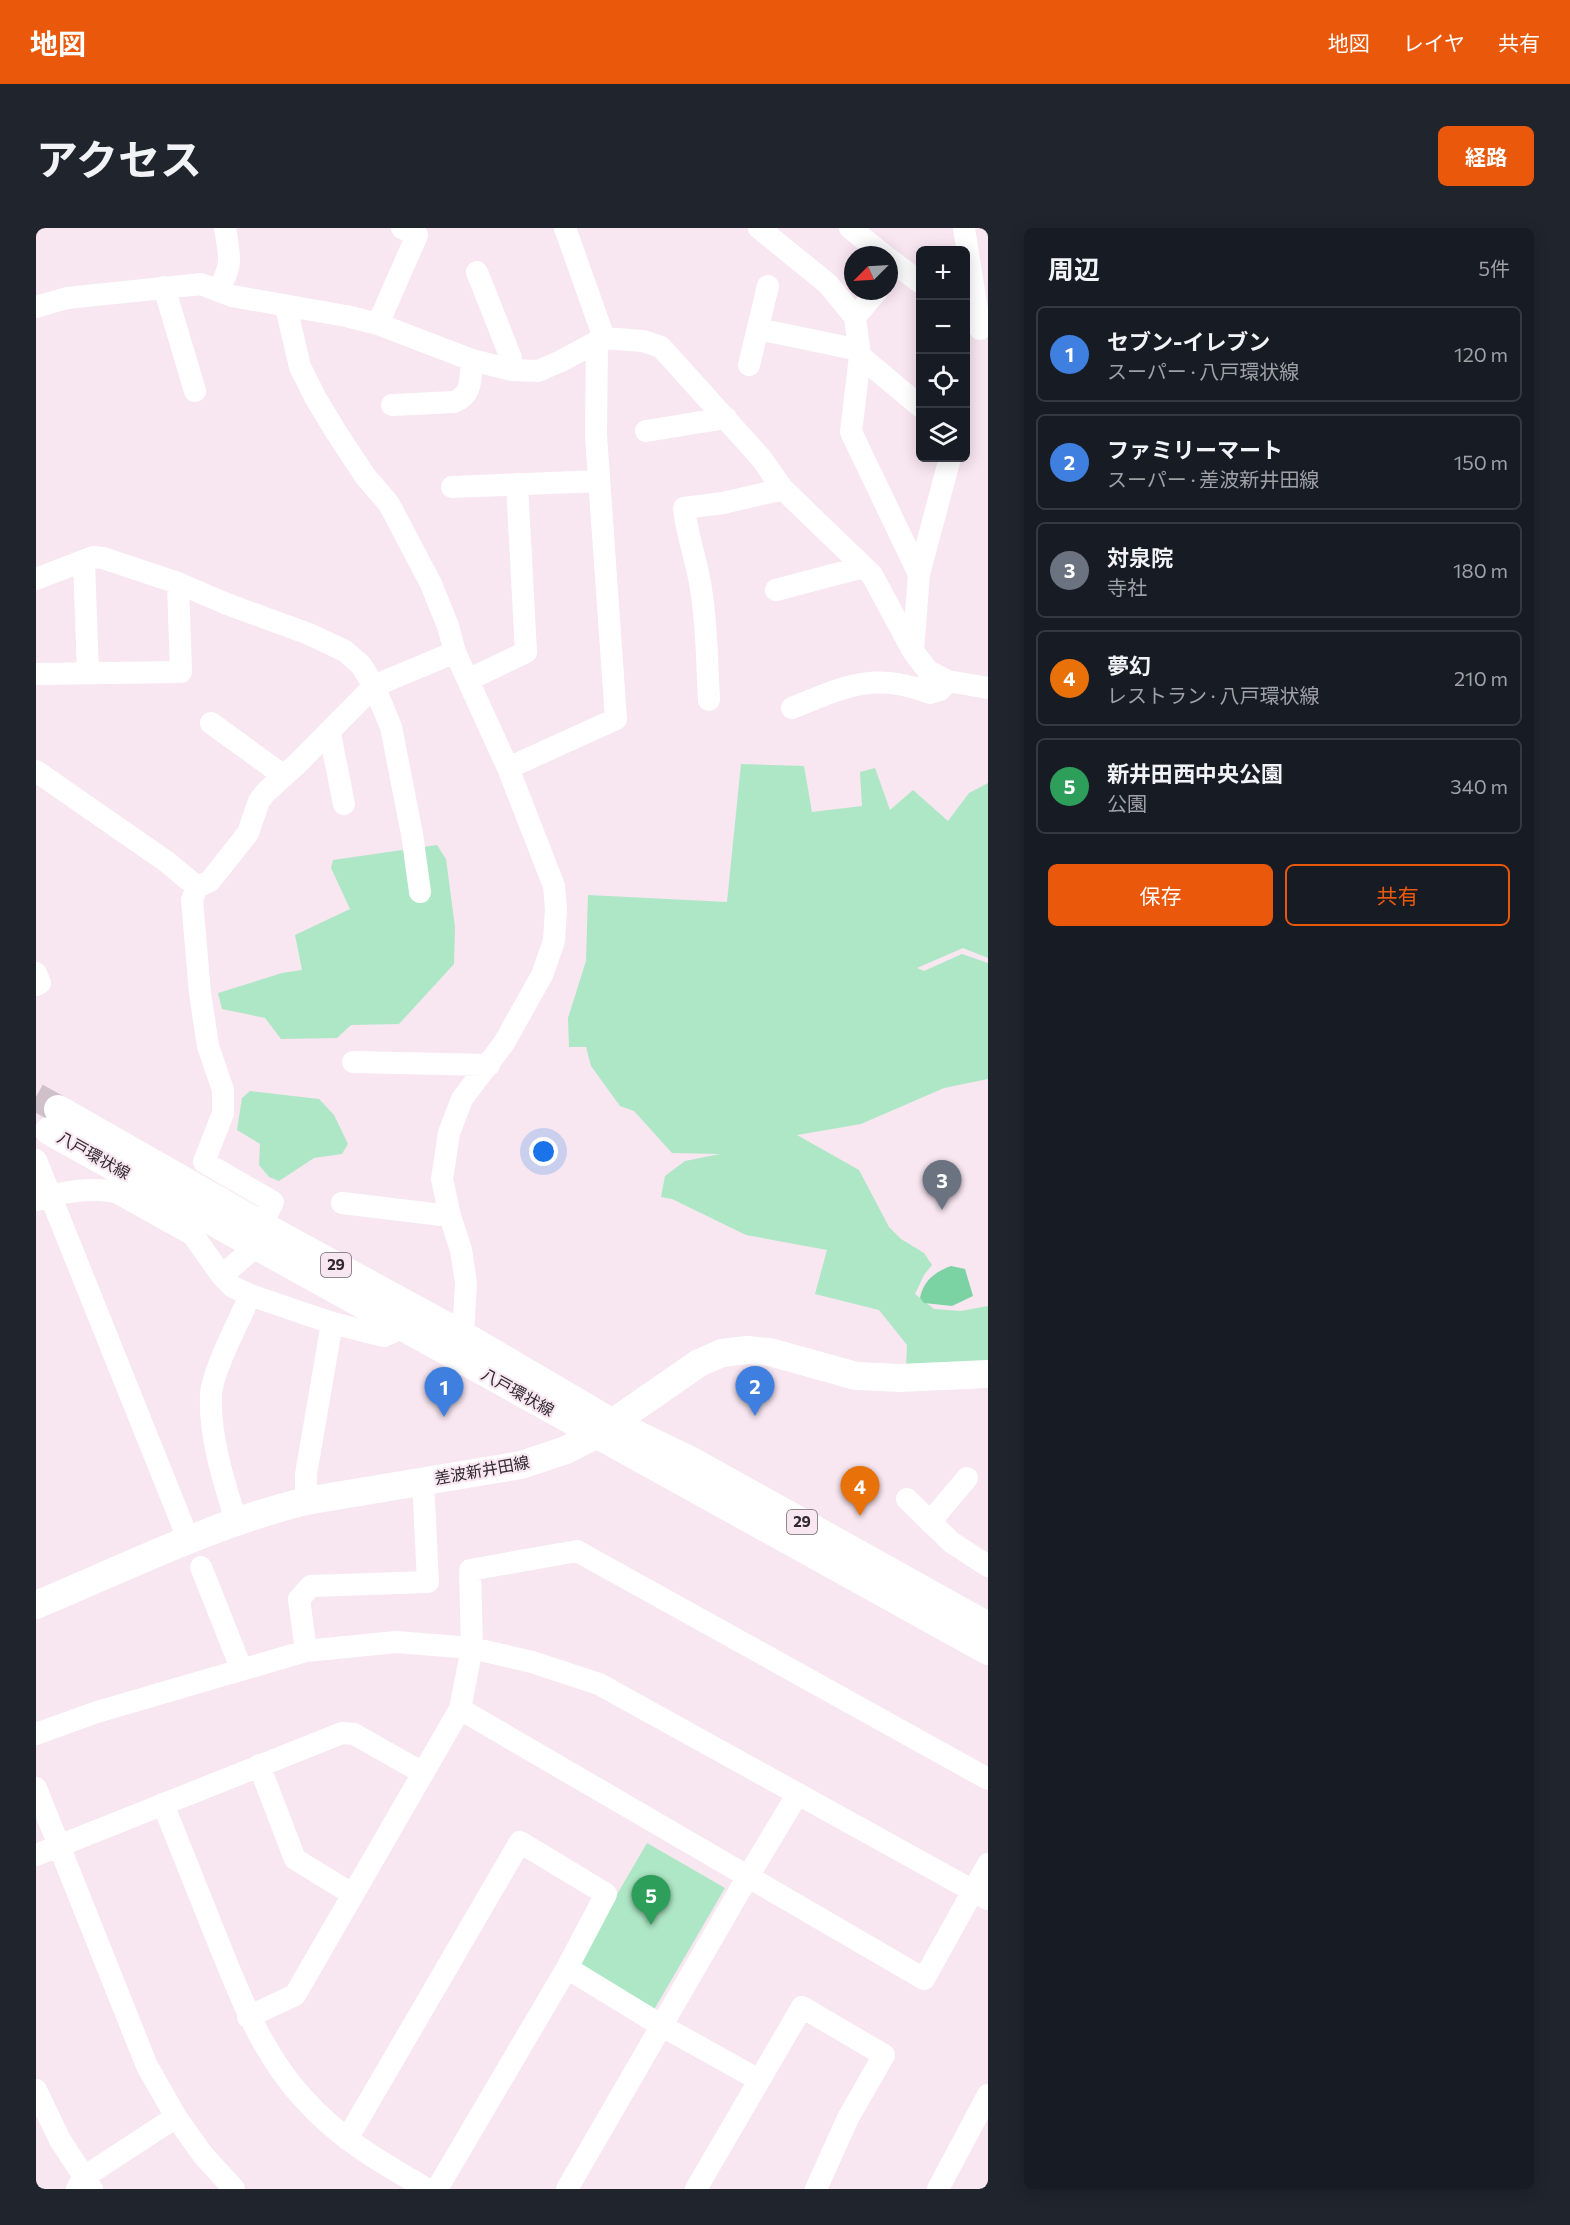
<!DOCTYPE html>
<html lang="ja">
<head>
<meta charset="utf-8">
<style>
  :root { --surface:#171b24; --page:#20242c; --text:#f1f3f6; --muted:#9ea1a6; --line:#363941; --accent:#ea580c }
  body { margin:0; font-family:Commissioner,"Noto Sans JP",sans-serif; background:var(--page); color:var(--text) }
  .controls { position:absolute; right:18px; top:18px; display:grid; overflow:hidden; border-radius:9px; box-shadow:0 3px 15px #0003 }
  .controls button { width:54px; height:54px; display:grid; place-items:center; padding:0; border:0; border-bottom:2px solid var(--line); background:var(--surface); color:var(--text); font:30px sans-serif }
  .compass { position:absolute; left:808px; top:18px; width:54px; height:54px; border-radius:50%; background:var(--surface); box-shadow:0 3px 15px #0003; rotate:246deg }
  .you { position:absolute; left:508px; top:924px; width:21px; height:21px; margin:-15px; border:4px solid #fff; border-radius:50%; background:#1a73e8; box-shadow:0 0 0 9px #1a73e833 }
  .badge { display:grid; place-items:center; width:39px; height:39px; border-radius:50%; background:var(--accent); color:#fff; font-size:20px; font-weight:700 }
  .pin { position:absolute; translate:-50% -50px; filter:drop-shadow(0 2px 3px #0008) }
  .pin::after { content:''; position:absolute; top:32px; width:21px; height:18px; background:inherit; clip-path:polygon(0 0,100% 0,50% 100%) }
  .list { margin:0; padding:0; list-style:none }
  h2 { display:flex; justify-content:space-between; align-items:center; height:78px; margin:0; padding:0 24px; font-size:26px }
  h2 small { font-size:20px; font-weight:400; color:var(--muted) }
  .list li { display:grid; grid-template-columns:39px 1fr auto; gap:18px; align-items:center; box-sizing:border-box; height:96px; margin:0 12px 12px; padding:0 12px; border:2px solid var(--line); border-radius:9px }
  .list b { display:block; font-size:22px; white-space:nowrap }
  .list p { margin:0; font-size:20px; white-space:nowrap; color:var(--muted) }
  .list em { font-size:20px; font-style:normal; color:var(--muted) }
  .actions { display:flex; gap:12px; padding:18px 24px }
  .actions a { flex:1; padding:14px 0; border:2px solid var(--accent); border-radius:9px; text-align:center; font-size:21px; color:var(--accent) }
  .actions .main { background:var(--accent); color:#fff }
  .icon { flex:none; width:33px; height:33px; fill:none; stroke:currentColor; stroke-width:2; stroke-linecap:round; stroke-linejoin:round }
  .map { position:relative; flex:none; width:952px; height:1961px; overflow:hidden; border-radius:9px }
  header { display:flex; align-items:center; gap:36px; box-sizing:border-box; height:84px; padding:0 30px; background:var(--accent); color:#fff }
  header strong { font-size:28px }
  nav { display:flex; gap:33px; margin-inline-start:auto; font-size:21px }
  .intro { display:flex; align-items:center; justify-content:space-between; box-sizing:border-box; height:144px; padding:0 36px }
  h1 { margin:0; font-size:42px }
  .button { padding:15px 27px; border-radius:9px; background:var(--accent); color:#fff; font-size:21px; font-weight:700 }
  main { display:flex; gap:36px; padding:0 36px }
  aside { flex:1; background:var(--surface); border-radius:9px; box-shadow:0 3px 15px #0003 }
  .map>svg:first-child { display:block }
  .green { fill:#aee7c6 }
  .water { fill:#7bd3a3 }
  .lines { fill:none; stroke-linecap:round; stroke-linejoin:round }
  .major-tunnel { stroke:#d0c0ca; stroke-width:28; stroke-dasharray:28 14; stroke-linecap:butt }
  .minor { stroke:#fff; stroke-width:22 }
  .major { stroke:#fff; stroke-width:28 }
  .labels { text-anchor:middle; stroke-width:4.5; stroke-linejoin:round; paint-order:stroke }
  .shield { fill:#f8e6f1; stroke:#6c6268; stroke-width:1.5 }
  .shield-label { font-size:15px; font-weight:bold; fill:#30292d }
  .street-label { font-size:16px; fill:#30292d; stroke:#f8e6f1 }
</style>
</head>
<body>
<header>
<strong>地図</strong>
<nav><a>地図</a><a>レイヤ</a><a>共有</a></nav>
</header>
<div class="intro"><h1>アクセス</h1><a class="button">経路</a></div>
<main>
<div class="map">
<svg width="952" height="1961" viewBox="0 0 952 1961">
  <rect width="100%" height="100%" fill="#f8e6f1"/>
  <path class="green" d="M 705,536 L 768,538 L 776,584 L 826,578 L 824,544 L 839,540 L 854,582 L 877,562 L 912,593 L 933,565 L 952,555 L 952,730 L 927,720 L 881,740 L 888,743 L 926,726 L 952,735 L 952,851 L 908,860 L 825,896 L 761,907 L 823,942 L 853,999 L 865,1011 L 888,1025 L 896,1037 L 888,1047 L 879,1066 L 898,1081 L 925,1083 L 952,1078 L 952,1135 L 870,1141 L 871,1117 L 843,1082 L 779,1066 L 791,1022 L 710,1007 L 636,971 L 625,969 L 629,948 L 649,933 L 684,926 L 636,925 L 598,883 L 584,878 L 555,838 L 550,819 L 533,819 L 532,790 L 550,733 L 552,667 L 691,674 Z
    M 401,617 L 410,631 L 419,699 L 418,736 L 363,796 L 315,797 L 301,810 L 245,811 L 229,790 L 186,781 L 182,765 L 246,745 L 266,742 L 259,707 L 314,681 L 295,640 L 297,632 Z
    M 214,863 L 283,871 L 298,887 L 312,916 L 306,926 L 278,930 L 243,953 L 233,949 L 223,937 L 224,916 L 201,902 L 206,870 Z
    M 611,1615 L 689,1660 L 619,1780 L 614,1782 L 541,1735 Z"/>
  <path class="water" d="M 915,1038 L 929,1041 L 937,1068 L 916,1078 L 888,1075 L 884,1070 C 887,1053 899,1044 915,1038 Z"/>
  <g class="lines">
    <path class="major-tunnel" d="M 0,869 L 22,881"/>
    <path class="minor" d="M 529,0 L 568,110
      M 723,0 L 792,56 L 819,89
      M 814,0 L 848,27
      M 928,0 L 944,101
      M 853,31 L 885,55
      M 441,44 L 475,130 L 476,142
      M 128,59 L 159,163
      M 182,63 C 197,36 194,30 189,0
      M 841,63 L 819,89 L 824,128 L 815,204 L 883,346
      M 0,79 L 31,70 L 165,56 L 196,68 L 310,88 L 342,96 L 436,132 L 476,142 L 502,143 L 525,133 L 568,110 L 607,113 L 625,119 L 725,230 L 747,261 L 836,347 L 877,423 L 892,443 L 912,453
      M 250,79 L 264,139 L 279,169 L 300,204 L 329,248 L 353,276 L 395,356 L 412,398 L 419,424 L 472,540 L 518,658 L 520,681 L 518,713 L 506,747 L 468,815 L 426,871 L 413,905 L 406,951 L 414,988 L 425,1022 L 430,1055 L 427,1107
      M 342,96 L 381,7 L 366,0
      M 722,101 L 823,122
      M 824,128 L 885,179
      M 713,137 L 732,58
      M 356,177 L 418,174 C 437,167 434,150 436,132
      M 610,203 L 690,190
      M 416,259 L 563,253
      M 48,334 L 52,445
      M 0,351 L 57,329 L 67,330 L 142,355 L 191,376 L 273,406 L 309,423 L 325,437 L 338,458 L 355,499 L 376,606 L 384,664
      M 740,362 L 827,339
      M 877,423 L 883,346 L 914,230
      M 0,446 L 145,444 L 142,355
      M 432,452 L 490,424 L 481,256
      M 673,472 C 671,435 671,397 665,361 C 661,333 651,308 648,280 L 687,275 L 747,261
      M 756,480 C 808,459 838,443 894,465 L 904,462 L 912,453 L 952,460
      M 175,495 L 248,548
      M 292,505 L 295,511 L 308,576
      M 472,540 L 580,491 L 560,207 L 561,114
      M 0,543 L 131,634 L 161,659 L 156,672 L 164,765 L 172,818 L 187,862 L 187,885 L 168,934 L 237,974 L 226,996
      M 161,659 L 174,653 L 212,605 L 223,573 L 230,564 L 261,536 L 338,458 L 419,424
      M 0,745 L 4,755 L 0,757
      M 317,834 L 453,837
      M 0,932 L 153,1313
      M 0,972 C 24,964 55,959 80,964 L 157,1007 L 186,1048 L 197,1059 L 214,1067 L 296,1095 L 348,1108 L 369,1099
      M 306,975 L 414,988
      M 186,1048 L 221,1017
      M 871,1271 L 915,1314 L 952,1338
      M 270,1273 L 270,1246 L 296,1095
      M 200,1293 C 188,1254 173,1208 175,1166 C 177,1141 204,1092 214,1067
      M 894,1294 L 931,1250
      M 165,1339 L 205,1440
      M 270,1423 L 263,1371 L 275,1358 L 392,1354 L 387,1252
      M 424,1481 L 888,1751 L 952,1636
      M 0,1506 L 61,1484 L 270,1423 L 360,1414 L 436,1420 L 496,1434 L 563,1456 L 952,1671
      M 223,1537 L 259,1631 L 316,1666
      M 0,1560 L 111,1838 L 140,1889 L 167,1927 L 198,1961
      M 127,1576 C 145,1621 163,1666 181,1711 C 204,1768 225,1824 267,1870 C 302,1910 346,1935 391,1961
      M 0,1627 L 306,1505 L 318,1506 L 387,1545
      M 531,1740 L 626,1798 L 723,1852
      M 212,1789 L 259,1767 L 424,1481 L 436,1420 L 434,1342 L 541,1323 L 952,1551
      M 0,1862 L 24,1912 L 56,1961
      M 311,1911 L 484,1614 L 570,1666 L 531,1740 L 401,1961
      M 41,1961 L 48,1949 L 140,1889
      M 531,1961 L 711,1650 L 761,1567
      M 660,1961 L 766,1779 L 848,1827 L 812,1890 L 780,1961
      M 902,1961 L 952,1867"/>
    <path class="major" d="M 22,881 L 238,1004 L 427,1107 L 577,1195 L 654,1232 L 952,1398
      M 13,903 L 952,1423
      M 0,1377 C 89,1340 176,1296 270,1273 L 485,1237 L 530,1222 L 559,1207 L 663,1135 L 686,1125 L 711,1122 L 734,1124 L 820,1148 L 864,1150 L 952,1146"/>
  </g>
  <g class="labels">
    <g class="shield">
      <rect x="285" y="1025" width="30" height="24" rx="4.5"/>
      <rect x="751" y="1282" width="30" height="24" rx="4.5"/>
    </g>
    <g class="shield-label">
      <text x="300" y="1042">29</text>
      <text x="766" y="1299">29</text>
    </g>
    <g class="street-label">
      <text transform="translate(58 927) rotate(29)" y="6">八戸環状線</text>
      <text transform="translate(482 1164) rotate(29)" y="6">八戸環状線</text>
      <text transform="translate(446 1242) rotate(-10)" y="6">差波新井田線</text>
    </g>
  </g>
</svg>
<div class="controls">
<button>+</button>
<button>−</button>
<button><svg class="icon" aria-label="locate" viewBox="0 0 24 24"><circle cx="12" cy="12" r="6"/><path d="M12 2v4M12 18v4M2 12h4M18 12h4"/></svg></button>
<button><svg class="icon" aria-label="layers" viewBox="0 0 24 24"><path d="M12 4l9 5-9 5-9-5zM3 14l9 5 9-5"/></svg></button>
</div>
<svg class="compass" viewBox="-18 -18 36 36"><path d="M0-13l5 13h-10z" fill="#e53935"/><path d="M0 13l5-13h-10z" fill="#9ea1a6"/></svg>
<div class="you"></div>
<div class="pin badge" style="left:408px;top:1189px;background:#3f7fe0">1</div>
<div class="pin badge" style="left:719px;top:1188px;background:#3f7fe0">2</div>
<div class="pin badge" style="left:906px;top:982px;background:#6b7280">3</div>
<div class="pin badge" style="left:824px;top:1288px;background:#e8710a">4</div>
<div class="pin badge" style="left:615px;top:1697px;background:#2e9e5b">5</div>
</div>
<aside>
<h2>周辺<small>5件</small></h2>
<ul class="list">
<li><span class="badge" style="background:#3f7fe0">1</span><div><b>セブン-イレブン</b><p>スーパー · 八戸環状線</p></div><em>120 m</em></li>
<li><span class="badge" style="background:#3f7fe0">2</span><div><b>ファミリーマート</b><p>スーパー · 差波新井田線</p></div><em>150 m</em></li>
<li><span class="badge" style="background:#6b7280">3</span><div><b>対泉院</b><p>寺社</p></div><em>180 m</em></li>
<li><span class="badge" style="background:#e8710a">4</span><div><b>夢幻</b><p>レストラン · 八戸環状線</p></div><em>210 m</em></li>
<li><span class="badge" style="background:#2e9e5b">5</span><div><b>新井田西中央公園</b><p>公園</p></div><em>340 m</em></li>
</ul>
<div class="actions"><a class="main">保存</a><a>共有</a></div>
</aside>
</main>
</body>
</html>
